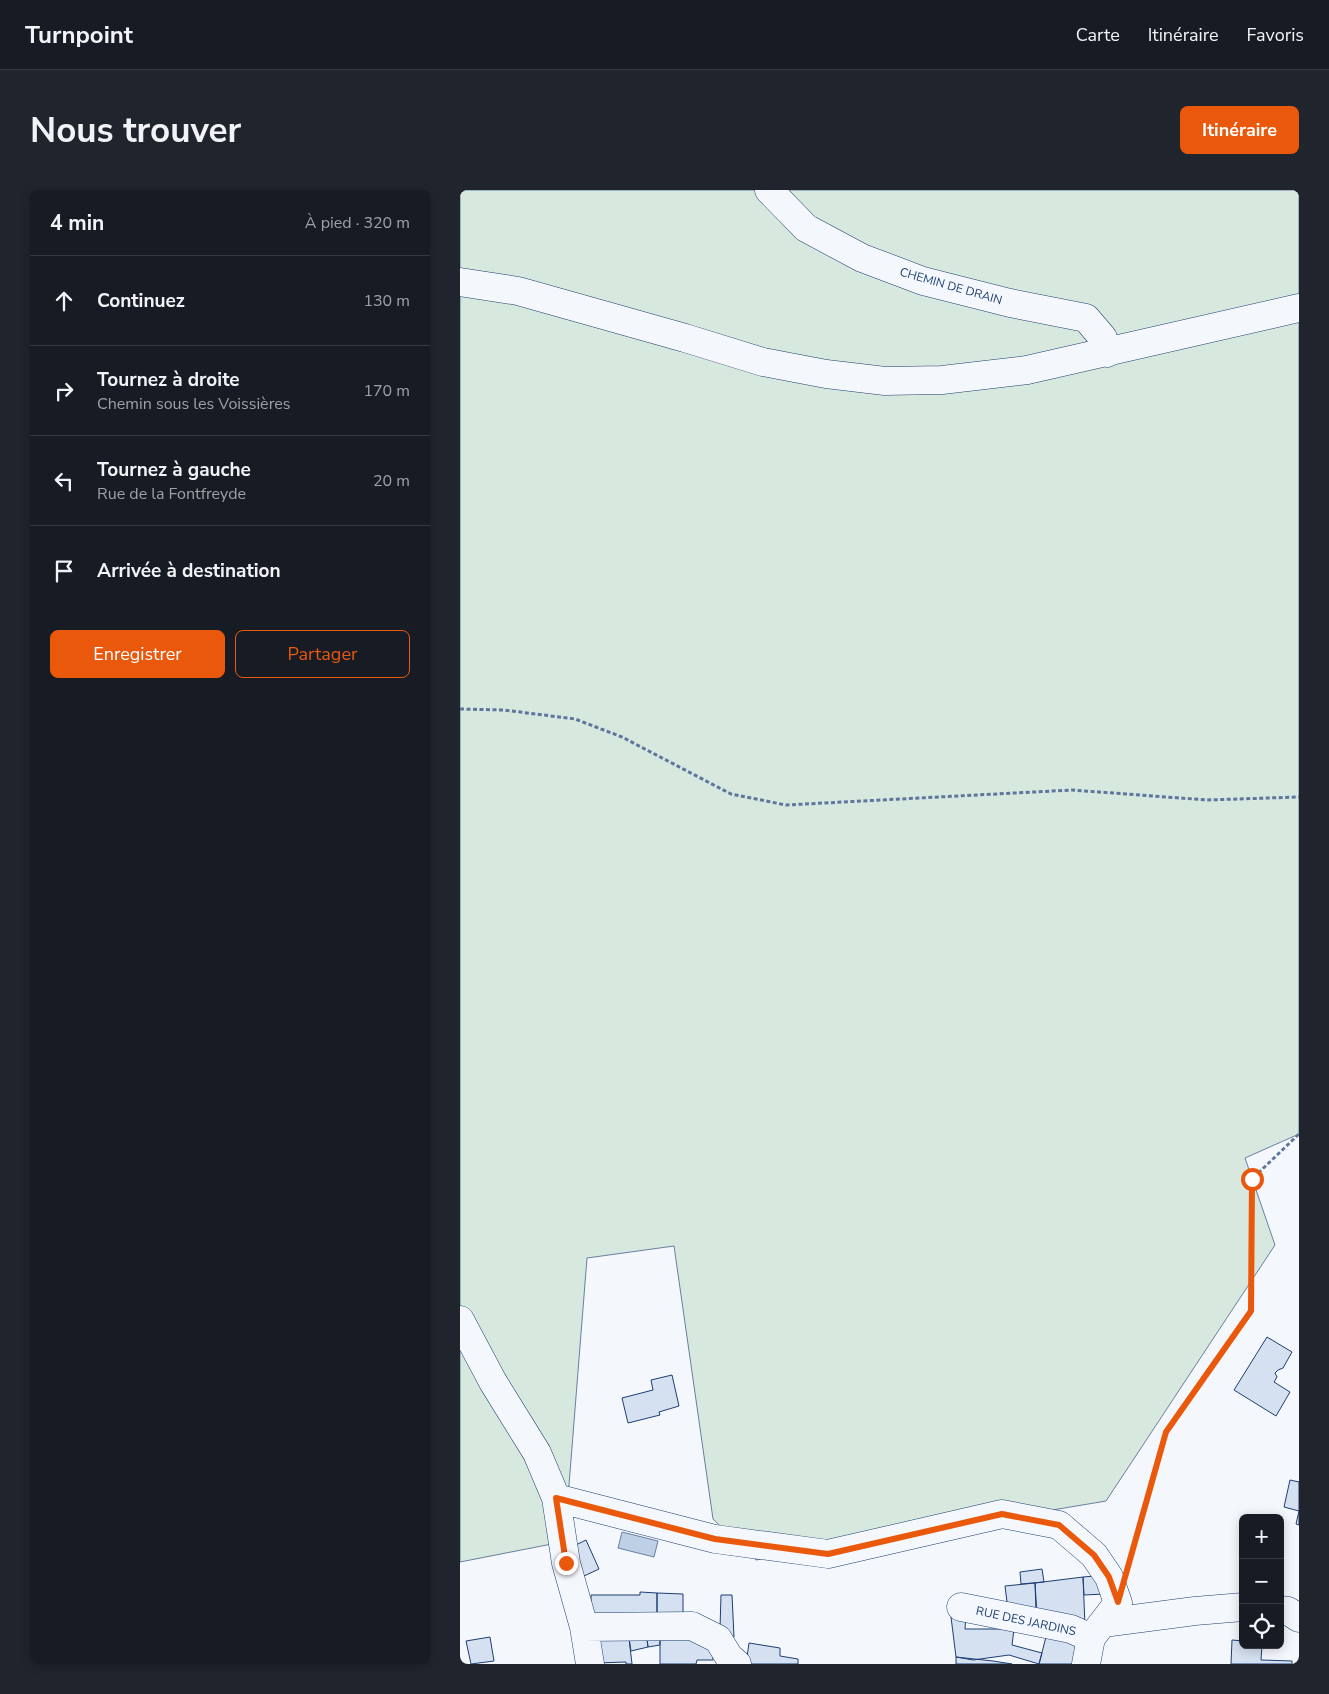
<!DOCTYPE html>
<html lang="fr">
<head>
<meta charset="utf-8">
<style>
  :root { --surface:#171b24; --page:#20242c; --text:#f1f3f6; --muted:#9ea1a6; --line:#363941; --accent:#ea580c }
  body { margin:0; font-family:"Nunito Sans",sans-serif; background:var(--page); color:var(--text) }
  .controls { position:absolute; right:15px; bottom:15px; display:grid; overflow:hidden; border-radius:8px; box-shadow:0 2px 12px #0003 }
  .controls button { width:45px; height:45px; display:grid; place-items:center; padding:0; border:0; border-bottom:1px solid var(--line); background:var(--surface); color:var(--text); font:25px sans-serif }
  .stop { position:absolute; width:15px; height:15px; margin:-11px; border:4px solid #ea580c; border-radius:50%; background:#fff }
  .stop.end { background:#ea580c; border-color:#fff; box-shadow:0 1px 5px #0008 }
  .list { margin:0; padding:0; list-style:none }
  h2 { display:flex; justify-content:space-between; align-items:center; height:65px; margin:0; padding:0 20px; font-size:21px }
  h2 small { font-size:16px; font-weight:400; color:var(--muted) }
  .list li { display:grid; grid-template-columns:32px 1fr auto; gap:15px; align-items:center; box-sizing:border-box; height:90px; padding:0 20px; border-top:1px solid var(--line) }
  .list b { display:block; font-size:19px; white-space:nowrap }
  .list p { margin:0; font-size:16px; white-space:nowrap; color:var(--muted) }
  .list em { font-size:16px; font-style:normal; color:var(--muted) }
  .actions { display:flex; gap:10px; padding:15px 20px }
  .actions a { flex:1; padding:11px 0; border:1px solid var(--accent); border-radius:8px; text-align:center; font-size:18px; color:var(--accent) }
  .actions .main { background:var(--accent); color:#fff }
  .icon { flex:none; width:28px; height:28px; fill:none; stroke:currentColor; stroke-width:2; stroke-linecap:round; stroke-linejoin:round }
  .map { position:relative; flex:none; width:839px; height:1474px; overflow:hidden; border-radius:8px }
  header { display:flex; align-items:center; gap:30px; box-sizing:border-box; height:70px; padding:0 25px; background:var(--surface); border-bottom:1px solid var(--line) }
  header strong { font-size:24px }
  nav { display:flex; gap:28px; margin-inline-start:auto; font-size:18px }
  .intro { display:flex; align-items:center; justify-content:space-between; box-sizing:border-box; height:120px; padding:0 30px }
  h1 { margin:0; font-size:35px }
  .button { padding:12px 22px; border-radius:8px; background:var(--accent); color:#fff; font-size:18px; font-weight:700 }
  main { display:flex; gap:30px; padding:0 30px }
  aside { flex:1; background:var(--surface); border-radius:8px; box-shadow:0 2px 12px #0003 }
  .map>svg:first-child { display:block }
  .green { fill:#d7e8df; stroke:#687fa3 }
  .water { fill:#bed0e5; stroke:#687fa3 }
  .building { fill:#d5e0f0; stroke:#1d3f73 }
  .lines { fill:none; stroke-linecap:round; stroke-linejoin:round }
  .minor-casing { stroke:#1d3f73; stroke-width:29 }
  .path { stroke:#5e769c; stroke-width:3; stroke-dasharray:4 2.5; stroke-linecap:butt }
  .minor { stroke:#f4f7fb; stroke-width:28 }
  .route { stroke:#ea580c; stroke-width:6 }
  .labels { text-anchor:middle; stroke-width:4; stroke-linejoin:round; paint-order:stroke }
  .street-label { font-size:12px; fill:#1d3f73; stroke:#f4f7fb }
</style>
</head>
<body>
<header>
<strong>Turnpoint</strong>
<nav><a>Carte</a><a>Itinéraire</a><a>Favoris</a></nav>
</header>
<div class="intro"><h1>Nous trouver</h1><a class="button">Itinéraire</a></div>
<main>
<aside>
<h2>4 min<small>À pied · 320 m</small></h2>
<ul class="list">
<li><svg class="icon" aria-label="ahead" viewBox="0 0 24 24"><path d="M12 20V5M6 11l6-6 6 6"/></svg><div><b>Continuez</b></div><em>130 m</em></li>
<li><svg class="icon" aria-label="right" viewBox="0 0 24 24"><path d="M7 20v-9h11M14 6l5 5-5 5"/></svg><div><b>Tournez à droite</b><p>Chemin sous les Voissières</p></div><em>170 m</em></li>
<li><svg class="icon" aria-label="left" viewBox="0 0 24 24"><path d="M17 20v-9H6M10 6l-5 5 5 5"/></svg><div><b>Tournez à gauche</b><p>Rue de la Fontfreyde</p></div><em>20 m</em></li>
<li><svg class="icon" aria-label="arrive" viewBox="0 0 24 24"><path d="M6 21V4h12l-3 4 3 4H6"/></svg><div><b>Arrivée à destination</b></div></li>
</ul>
<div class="actions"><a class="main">Enregistrer</a><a>Partager</a></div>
</aside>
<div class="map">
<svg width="839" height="1474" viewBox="0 0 839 1474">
  <rect width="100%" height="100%" fill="#f4f7fb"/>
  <path class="green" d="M 0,0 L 839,0 L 839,944 L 785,968 L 815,1055 L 646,1311 L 296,1370 L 253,1329 L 214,1056 L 127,1068 L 109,1295 L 97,1353 L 0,1372 Z"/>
  <path class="water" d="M 162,1342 L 198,1351 L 194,1367 L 158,1358 Z"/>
  <path class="building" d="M 807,1147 L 832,1162 L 823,1178 L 818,1180 L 815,1183 L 817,1187 L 814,1192 L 830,1202 L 816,1226 L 774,1200 Z
    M 212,1185 L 219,1216 L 199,1222 L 200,1225 L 168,1233 L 162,1208 L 193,1200 L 191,1190 Z
    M 830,1290 L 839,1292 L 839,1335 L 836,1334 L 839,1321 L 824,1317 Z
    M 126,1350 L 139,1379 L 124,1386 L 112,1357 Z
    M 582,1379 L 584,1392 L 561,1394 L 560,1382 Z
    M 635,1386 L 644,1404 L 624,1405 L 623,1387 Z
    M 623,1387 L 625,1436 L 577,1425 L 575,1393 Z
    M 575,1393 L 576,1421 L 548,1420 L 545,1396 Z
    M 180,1402 L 197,1403 L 197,1432 L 131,1424 L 131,1405 L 180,1405 Z
    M 197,1403 L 223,1404 L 223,1432 L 197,1432 Z
    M 261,1405 L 272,1405 L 274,1447 L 267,1446 L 260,1439 Z
    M 506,1425 L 505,1439 L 554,1439 L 552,1455 L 582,1463 L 579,1474 L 549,1465 L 513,1470 L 496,1467 L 491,1427 Z
    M 168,1440 L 172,1474 L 166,1474 L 166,1472 L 137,1473 L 131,1444 Z
    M 168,1442 L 186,1442 L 188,1457 L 171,1461 Z
    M 186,1442 L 200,1442 L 200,1455 L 188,1457 Z
    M 587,1443 L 617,1451 L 619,1474 L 579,1474 Z
    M 30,1447 L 34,1471 L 11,1474 L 6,1451 Z
    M 200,1448 L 250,1450 L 253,1454 L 253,1470 L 237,1470 L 236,1474 L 200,1474 Z
    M 772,1450 L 783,1451 L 783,1455 L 802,1455 L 801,1470 L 832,1471 L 832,1474 L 771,1474 Z
    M 289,1453 L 320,1458 L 320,1466 L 338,1469 L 338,1474 L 286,1474 Z
    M 496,1467 L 533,1471 L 552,1474 L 496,1474 Z"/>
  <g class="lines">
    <g class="minor-casing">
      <path id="minor" d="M 309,0 L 346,38 L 402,68 L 463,91 L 550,113 L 626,128 L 643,148 L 647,163
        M 0,92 L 58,101 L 225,148 L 303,172 L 366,184 L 425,191 L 482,190 L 567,180 L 839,118
        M 0,1130 L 33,1192 L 77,1263 L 96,1308 L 106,1373 L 124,1437 L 130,1474
        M 96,1308 L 255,1349 L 368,1364 L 542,1324 L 599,1335 L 634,1365 L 649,1387 L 658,1413 L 631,1448 L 626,1474
        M 501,1417 L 611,1439 L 631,1448
        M 820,1420 L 828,1421 L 839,1428
        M 643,1433 L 735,1421 L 783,1417
        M 124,1437 L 232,1436 L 258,1449 L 269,1467 L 277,1474"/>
    </g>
    <path class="path" d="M 0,519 L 44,520 L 115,529 L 162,547 L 271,604 L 326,615 L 612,600 L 747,610 L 839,607
      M 670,1371 L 706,1242 L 791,1121 L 792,989 L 839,944"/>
    <use href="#minor" class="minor"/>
  </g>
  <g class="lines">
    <path class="route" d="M 106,1373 L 96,1308 L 255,1349 L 368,1364 L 542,1324 L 599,1335 L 634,1365 L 649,1387 L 658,1412 L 706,1242 L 791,1121 L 792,989"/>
  </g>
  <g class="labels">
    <g class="street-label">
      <text transform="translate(491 96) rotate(16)" y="4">CHEMIN DE DRAIN</text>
      <text transform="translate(566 1431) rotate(12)" y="4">RUE DES JARDINS</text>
    </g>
  </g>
</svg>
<div class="controls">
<button>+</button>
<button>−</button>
<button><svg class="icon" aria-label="locate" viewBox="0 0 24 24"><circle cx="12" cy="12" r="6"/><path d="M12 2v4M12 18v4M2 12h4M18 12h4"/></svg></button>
</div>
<div class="stop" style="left:792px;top:989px"></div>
<div class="stop end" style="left:106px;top:1373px"></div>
</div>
</main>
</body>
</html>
